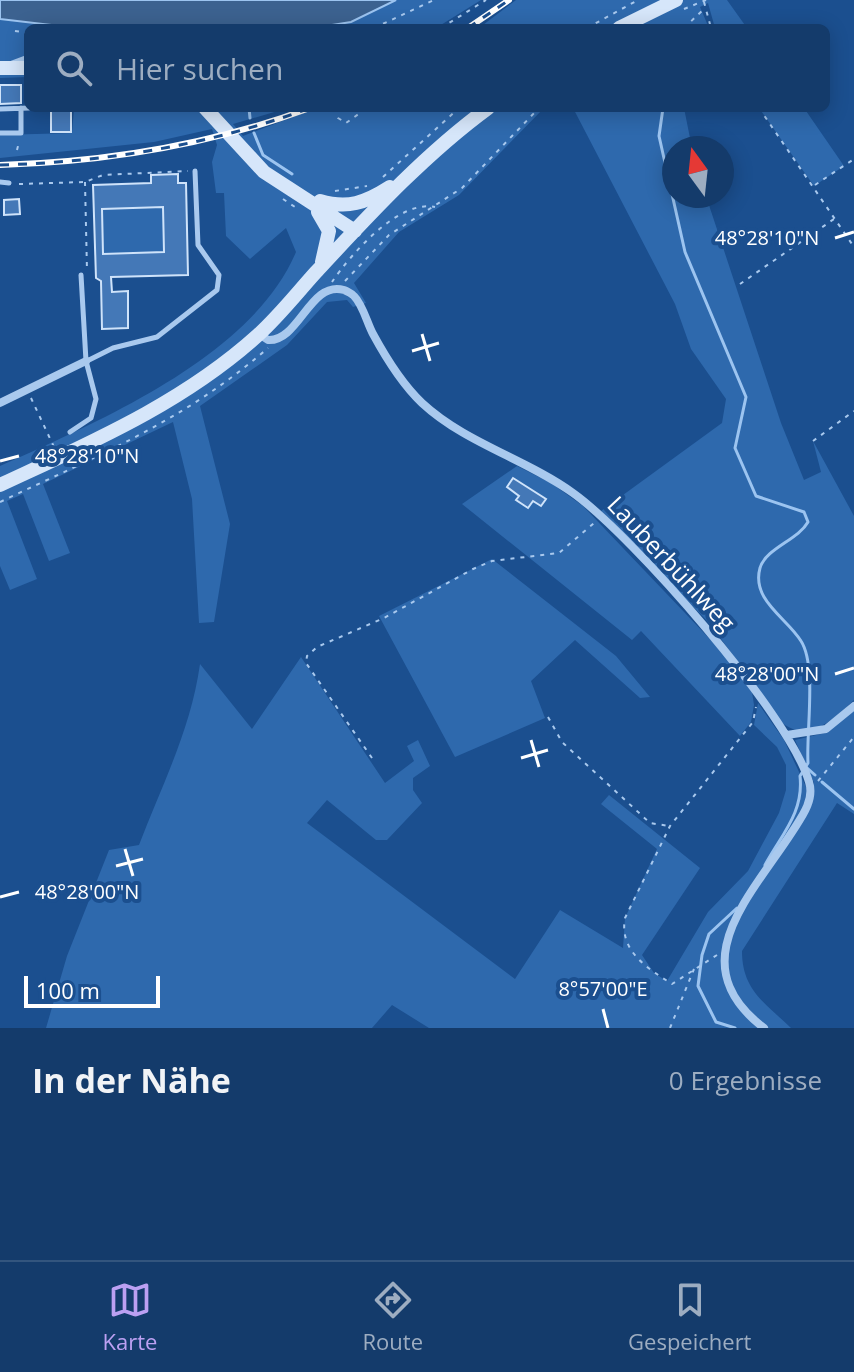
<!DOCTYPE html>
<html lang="de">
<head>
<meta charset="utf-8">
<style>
  :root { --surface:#143b6b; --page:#214673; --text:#f1f3f6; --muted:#9dadc1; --line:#33557e; --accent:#bca0f2 }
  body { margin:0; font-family:"Open Sans",sans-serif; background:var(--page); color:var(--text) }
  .compass { position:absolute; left:662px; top:136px; width:72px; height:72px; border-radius:50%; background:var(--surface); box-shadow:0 4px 20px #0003; rotate:345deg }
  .scale { position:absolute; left:24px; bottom:20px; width:136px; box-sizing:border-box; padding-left:8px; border:4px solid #fff; border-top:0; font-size:22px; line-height:28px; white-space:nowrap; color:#fff; -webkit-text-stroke:6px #1b4f8f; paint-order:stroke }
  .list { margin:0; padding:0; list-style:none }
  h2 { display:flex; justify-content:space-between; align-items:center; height:104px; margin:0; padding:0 32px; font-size:34px }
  h2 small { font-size:26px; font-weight:400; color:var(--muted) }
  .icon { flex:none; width:44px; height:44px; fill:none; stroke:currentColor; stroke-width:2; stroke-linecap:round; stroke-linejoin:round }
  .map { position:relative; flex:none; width:854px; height:1028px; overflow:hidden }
  .search { position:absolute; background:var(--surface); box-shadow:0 4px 20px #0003; left:24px; right:24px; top:24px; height:88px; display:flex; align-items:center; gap:20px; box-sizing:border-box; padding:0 28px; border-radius:12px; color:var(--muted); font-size:30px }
  .sheet { height:232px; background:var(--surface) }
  nav { display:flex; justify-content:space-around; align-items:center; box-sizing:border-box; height:112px; border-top:2px solid var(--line); background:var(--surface); font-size:22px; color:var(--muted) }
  nav a { display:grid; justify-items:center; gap:4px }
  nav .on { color:var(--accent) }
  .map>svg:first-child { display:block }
  .green { fill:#2e69ad }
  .water { fill:#3c6290; stroke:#9cc4f0; stroke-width:2 }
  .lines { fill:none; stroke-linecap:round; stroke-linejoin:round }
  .stream { stroke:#9cc4f0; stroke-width:3 }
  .building { fill:#4478b7; stroke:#cfe3fa; stroke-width:2; fill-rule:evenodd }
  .path { stroke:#a9c9ee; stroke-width:2; stroke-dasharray:4 6; stroke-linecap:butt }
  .lane { stroke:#a9c9ee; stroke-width:5 }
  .street { stroke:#a9c9ee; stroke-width:8 }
  .secondary { stroke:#d6e6fa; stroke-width:14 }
  .rail-casing { stroke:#fff; stroke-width:6 }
  .rail { stroke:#1b4f8f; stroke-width:3; stroke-dasharray:9; stroke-linecap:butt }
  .ticks { fill:none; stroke:#fff; stroke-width:3 }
  .labels { text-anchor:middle; stroke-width:8; stroke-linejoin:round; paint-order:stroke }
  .street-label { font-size:24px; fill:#fff; stroke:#1b4f8f }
  .ticks-label { font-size:20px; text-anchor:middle; fill:#fff; stroke:#1b4f8f; stroke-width:8; stroke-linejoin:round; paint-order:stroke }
</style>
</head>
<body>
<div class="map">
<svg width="854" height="1028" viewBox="0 0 854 1028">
  <rect width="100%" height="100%" fill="#1b4f8f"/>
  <path class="green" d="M 396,0 L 481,0 L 436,28 L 313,28 L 351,22 Z
    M 516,0 L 727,0 L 747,28 L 715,28 L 708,3 L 700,7 L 709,28 L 479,28 Z
    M 0,19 L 77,28 L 28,28 L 28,77 L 0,78 Z
    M 74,108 L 288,108 L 233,124 L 243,136 L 317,108 L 544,108 L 459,195 L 399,232 L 354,283 L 366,303 L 353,307 L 347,300 L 327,302 L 287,345 L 200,406 L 230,524 L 214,622 L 199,623 L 192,499 L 173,422 L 43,484 L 70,553 L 49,561 L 23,494 L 7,501 L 37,579 L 10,590 L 0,566 L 0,466 C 97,422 252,357 296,252 L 286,228 L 250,259 L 226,236 L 224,193 L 216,193 L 212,162 L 217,145 L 212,129 L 154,142 L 0,158 L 0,135 L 72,133 Z
    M 573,108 L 684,108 L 692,148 L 674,148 L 674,196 L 706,196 L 781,423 L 804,480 L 821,472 L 813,441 L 854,516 L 854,700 C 833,720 808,744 781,722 L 711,625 L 601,511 L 722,423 L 726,399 L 691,349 L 675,304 Z
    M 759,108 L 804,108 L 844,166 L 814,186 Z
    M 163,207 L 164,252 L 103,254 L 102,209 Z
    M 517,466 L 551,483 L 583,506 L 726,656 L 752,692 L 754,705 L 751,722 L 740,736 L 641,631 L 632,640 L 462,504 Z
    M 492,559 L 616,656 L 650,697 L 640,698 L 575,640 L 531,681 L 545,718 L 455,757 L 379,616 Z
    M 301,657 L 385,783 L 414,761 L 407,746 L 418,740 L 430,766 L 413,778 L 413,790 L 422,803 L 387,840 L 376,840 L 327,800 L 307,823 L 515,979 L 560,910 L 623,948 L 625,918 L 657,849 L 601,804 L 609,795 L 700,868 L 642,955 L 654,973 L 667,981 L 708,912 L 748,871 L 779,813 L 786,790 L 786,765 L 777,747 L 754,725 L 758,703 L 784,740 L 808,791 L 814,783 L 795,740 L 825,733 L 854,709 L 854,814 L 837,803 L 742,951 C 742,990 765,1003 791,1028 L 429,1028 L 392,1005 L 372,1028 L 46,1028 L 67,956 L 109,850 L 139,845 C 162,785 191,729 200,664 L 252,729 Z"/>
  <path class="water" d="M 0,0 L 396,0 L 351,22 L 313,28 L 77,28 L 0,19 Z"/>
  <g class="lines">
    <path class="stream" d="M 249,108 L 250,118
      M 663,108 L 659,136 L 685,252 L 746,397 L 735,448 L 756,496 L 804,512 L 808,522 C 798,540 766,548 760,568 C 751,600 787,618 801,641 C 817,666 806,731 808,763 L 800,776 C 804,812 782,834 765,865
      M 254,133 L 263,155 L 292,174
      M 806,767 L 815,775
      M 822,782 L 854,809
      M 735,1028 L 716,1022 L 698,986 L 702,955 L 709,934 L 737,908"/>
  </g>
  <path class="building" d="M 0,85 L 21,85 L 21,103 L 0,104 Z
    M 51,108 L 71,108 L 71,132 L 51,132 Z
    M 178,174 L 178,183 L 186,183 L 188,275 L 111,277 L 112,292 L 128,291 L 128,328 L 102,329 L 101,281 L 96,278 L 93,185 L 151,183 L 151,175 ZM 163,207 L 164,252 L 103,254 L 102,209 Z
    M 19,199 L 20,214 L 4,215 L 4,200 Z
    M 513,478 L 546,499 L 541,506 L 533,501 L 528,508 L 516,500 L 519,496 L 507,487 Z"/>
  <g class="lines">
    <path class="path" d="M 704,2 L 711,28
      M 684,9 L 706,0
      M 374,28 L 434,0
      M 441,28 L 486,0
      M 587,28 L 638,0
      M 684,28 L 705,8
      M 15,31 L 28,33
      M 336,108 L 338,118 L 346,123 L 367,108
      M 759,108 L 854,247
      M 17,150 L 19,142
      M 383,177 L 459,108
      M 85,182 L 87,271
      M 19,184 L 85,182 L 103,175 L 188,171
      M 815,185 L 854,159
      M 335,191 L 367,186
      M 283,199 L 295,207
      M 345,281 L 389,235 L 462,188 L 539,108
      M 332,282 C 350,255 399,199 435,207
      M 740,284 L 834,219
      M 31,398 L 54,447
      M 813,441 L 854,411
      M 0,502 C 99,455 184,421 268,348
      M 548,717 L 562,742 L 650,823 L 669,826
      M 372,758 L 306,663 L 307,656 L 317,647 L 384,618 L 473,569 L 492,561 L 559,553 L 594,523
      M 818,781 L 854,737
      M 717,955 L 672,984 C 647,968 619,951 625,918 L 670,826 L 753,722 L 756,707
      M 670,1028 L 694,969"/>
    <path class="lane" d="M 12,63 L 28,57
      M 0,109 L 29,108
      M 0,133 L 21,133 L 21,108
      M 0,182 L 9,183
      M 87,361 L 113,348 L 157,337 L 217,290 L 219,275 L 198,245 L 195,171
      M 70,432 L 91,418 L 96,399 L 86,361 L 81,275"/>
    <path class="street" d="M 259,334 L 268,340 C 299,342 310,280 344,290 C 345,290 354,295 354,296 C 363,305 367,323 373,334 C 386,358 402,384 422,403 C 465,443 526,459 573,493 C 632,535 790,715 809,782 C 815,800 801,818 792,832 C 750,897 680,964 764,1028
      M 0,403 L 86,361
      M 787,735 L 826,729 L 854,706"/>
    <path class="secondary" d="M 619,28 L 676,0
      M 0,68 L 28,68
      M 205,108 L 264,172 L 355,231
      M 320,201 C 348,209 365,203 390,187
      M 318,212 L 329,231 L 322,262
      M 0,485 C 90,443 183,403 258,335 C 279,316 297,293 316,272 C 370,214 424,155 488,108"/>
    <g class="rail-casing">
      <path id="rail" d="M 468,28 L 509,0
        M 0,165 C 107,162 210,145 310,108"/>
    </g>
    <use href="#rail" class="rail"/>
  </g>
  <path class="ticks" d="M 835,238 L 854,232M 422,334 L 430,361M 412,351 L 439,343M 0,461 L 19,456M 835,674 L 854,668M 531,740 L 539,767M 521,758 L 548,750M 125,849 L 133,876M 116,866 L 143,859M 0,897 L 19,892M 603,1009 L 608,1028"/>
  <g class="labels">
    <g class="street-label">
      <text transform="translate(671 564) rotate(47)" y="8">Lauberbühlweg</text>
    </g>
  </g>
  <g class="ticks-label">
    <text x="767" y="245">48°28'10"N</text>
    <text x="87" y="463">48°28'10"N</text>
    <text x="767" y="681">48°28'00"N</text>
    <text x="87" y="899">48°28'00"N</text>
    <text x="603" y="996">8°57'00"E</text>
  </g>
</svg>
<svg class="compass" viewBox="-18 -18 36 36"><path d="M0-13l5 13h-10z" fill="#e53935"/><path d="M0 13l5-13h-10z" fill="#9dadc1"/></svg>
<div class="scale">100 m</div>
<div class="search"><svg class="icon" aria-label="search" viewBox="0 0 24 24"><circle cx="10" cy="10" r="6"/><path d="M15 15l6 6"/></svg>Hier suchen</div>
</div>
<section class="sheet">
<h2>In der Nähe<small>0 Ergebnisse</small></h2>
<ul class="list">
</ul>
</section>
<nav>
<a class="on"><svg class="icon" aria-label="map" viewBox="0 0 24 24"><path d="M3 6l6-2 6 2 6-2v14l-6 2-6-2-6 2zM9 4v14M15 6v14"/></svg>Karte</a>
<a><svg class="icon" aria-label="directions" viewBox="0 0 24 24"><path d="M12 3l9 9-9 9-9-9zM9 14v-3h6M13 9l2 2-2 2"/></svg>Route</a>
<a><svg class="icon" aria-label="saved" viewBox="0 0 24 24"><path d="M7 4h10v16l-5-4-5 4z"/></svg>Gespeichert</a>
</nav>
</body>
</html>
